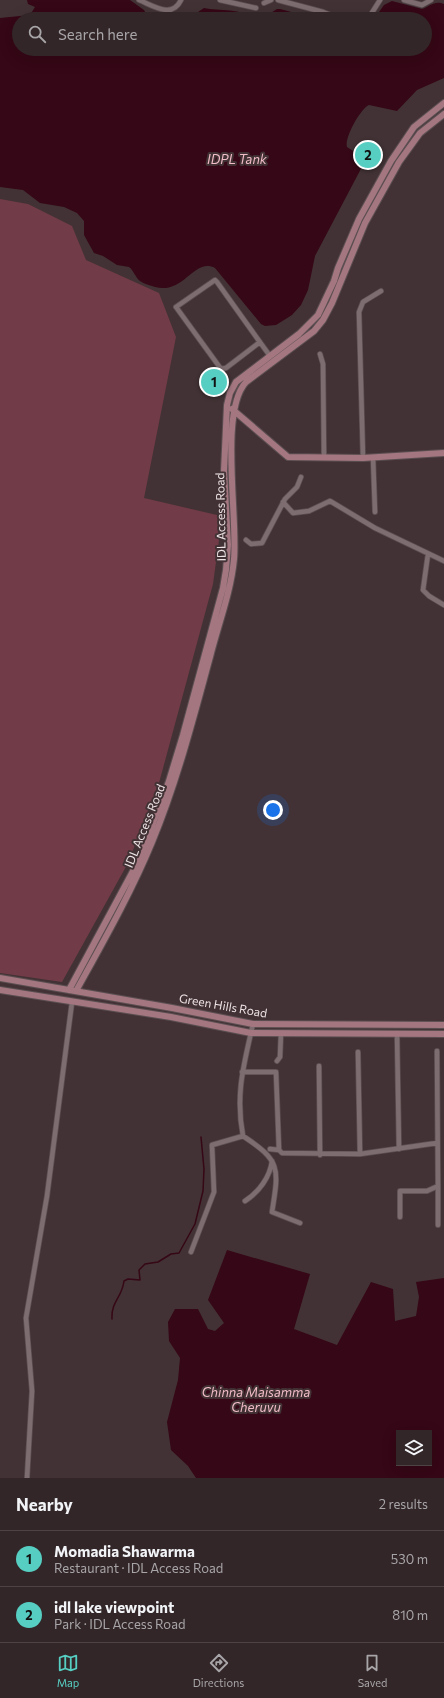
<!DOCTYPE html>
<html lang="en">
<head>
<meta charset="utf-8">
<style>
  :root { --surface:#322628; --page:#3d3234; --text:#f1f3f6; --muted:#a8a5a8; --line:#4d4345; --accent:#57cec2 }
  body { margin:0; font-family:Commissioner,sans-serif; background:var(--page); color:var(--text) }
  .controls { position:absolute; right:12px; bottom:12px; display:grid; overflow:hidden; border-radius:0px; box-shadow:0 4px 16px #0002 }
  .controls button { width:36px; height:36px; display:grid; place-items:center; padding:0; border:0; border-bottom:1px solid var(--line); background:var(--surface); color:var(--text); font:20px sans-serif }
  .you { position:absolute; left:273px; top:810px; width:14px; height:14px; margin:-10px; border:3px solid #fff; border-radius:50%; background:#1a73e8; box-shadow:0 0 0 6px #1a73e833 }
  .badge { display:grid; place-items:center; width:26px; height:26px; border-radius:50%; background:var(--accent); color:#111; font-size:13px; font-weight:700 }
  .pin { position:absolute; translate:-50% -50%; border:2px solid #fff; box-shadow:0 1px 4px #0006 }
  .list { margin:0; padding:0; list-style:none }
  h2 { display:flex; justify-content:space-between; align-items:center; height:52px; margin:0; padding:0 16px; font-size:17px }
  h2 small { font-size:13px; font-weight:400; color:var(--muted) }
  .list li { display:grid; grid-template-columns:26px 1fr auto; gap:12px; align-items:center; box-sizing:border-box; height:56px; padding:0 16px; border-top:1px solid var(--line) }
  .list b { display:block; font-size:15px; white-space:nowrap }
  .list p { margin:0; font-size:13px; white-space:nowrap; color:var(--muted) }
  .list em { font-size:13px; font-style:normal; color:var(--muted) }
  .icon { flex:none; width:22px; height:22px; fill:none; stroke:currentColor; stroke-width:2; stroke-linecap:round; stroke-linejoin:round }
  .map { position:relative; flex:none; width:444px; height:1478px; overflow:hidden }
  .search { position:absolute; background:var(--surface); box-shadow:0 4px 16px #0002; left:12px; right:12px; top:12px; height:44px; display:flex; align-items:center; gap:10px; box-sizing:border-box; padding:0 14px; border-radius:22px; color:var(--muted); font-size:15px }
  .sheet { height:164px; background:var(--surface) }
  nav { display:flex; justify-content:space-around; align-items:center; box-sizing:border-box; height:56px; border-top:1px solid var(--line); background:var(--surface); font-size:11px; color:var(--muted) }
  nav a { display:grid; justify-items:center; gap:2px }
  nav .on { color:var(--accent) }
  .map>svg:first-child { display:block }
  .green { fill:#713b47 }
  .water { fill:#360716; fill-rule:evenodd }
  .lines { fill:none; stroke-linecap:round; stroke-linejoin:round }
  .stream { stroke:#360716; stroke-width:1.5 }
  .street-casing { stroke:#5b4e51; stroke-width:6 }
  .secondary-casing { stroke:#5b4e51; stroke-width:8 }
  .street { stroke:#7e6d70; stroke-width:4.5 }
  .secondary { stroke:#a37680; stroke-width:6 }
  .labels { text-anchor:middle; stroke-width:4; stroke-linejoin:round; paint-order:stroke }
  .street-label { font-size:12px; fill:#ede3e4; stroke:#423235 }
  .water-label { font-size:13px; font-style:italic; fill:#f0bcc6; stroke:#423235 }
</style>
</head>
<body>
<div class="map">
<svg width="444" height="1478" viewBox="0 0 444 1478">
  <rect width="100%" height="100%" fill="#423235"/>
  <path class="green" d="M 0,199 L 28,204 L 72,226 L 86,260 L 159,293 L 176,337 L 144,498 L 217,515 L 219,540 L 213,584 L 159,783 L 128,863 L 62,982 L 0,973 Z"/>
  <path class="water" d="M 27,0 L 130,0 L 144,10 L 149,19 L 19,19 L 19,49 L 425,49 L 425,19 L 374,19 L 384,5 L 392,1 L 422,9 C 430,6 435,0 444,4 L 444,78 L 417,90 L 397,111 L 369,105 C 361,108 344,138 347,147 L 361,156 L 364,163 L 315,256 L 308,290 L 301,305 L 292,315 L 276,325 L 265,326 L 261,324 L 215,268 C 194,257 184,295 155,287 C 150,285 144,284 140,281 C 135,277 134,271 129,267 L 117,265 L 103,256 L 94,253 L 84,235 L 84,221 L 77,213 L 64,207 L 40,203 L 23,190 L 0,187 L 0,18 L 30,15 L 35,7 L 28,4 Z
    M 204,8 C 218,11 244,8 252,19 L 192,19 L 198,12 Z
    M 277,9 L 280,9 L 318,19 L 261,19 Z
    M 227,1250 L 310,1274 L 294,1329 L 337,1345 L 371,1282 L 393,1289 L 395,1321 L 416,1316 L 419,1297 L 416,1282 L 444,1278 L 444,1478 L 196,1478 L 188,1466 L 171,1450 L 167,1422 L 178,1380 L 180,1358 L 169,1341 L 168,1322 L 175,1309 L 198,1309 L 208,1329 L 215,1331 L 224,1323 L 208,1300 ZM 399,1433 L 429,1433 L 429,1463 L 399,1463 Z"/>
  <g class="lines">
    <path class="stream" d="M 112,1319 C 111,1301 122,1298 124,1281 L 128,1279 L 140,1280 L 139,1270 L 145,1264 L 158,1262 L 171,1254 L 179,1253 L 195,1224 L 203,1191 L 204,1169 L 201,1137"/>
    <g class="street-casing">
      <path id="street" d="M 139,0 C 154,6 172,19 181,0
        M 220,0 L 256,8
        M 278,0 L 323,12 L 341,19
        M 404,0 L 422,5 L 431,0
        M 264,3 L 271,0
        M 368,19 L 380,0
        M 260,342 L 226,368 L 221,369 L 176,307 L 215,280 L 217,282 L 262,345 L 270,356
        M 320,354 L 323,364 L 324,458
        M 373,457 L 375,512
        M 363,458 L 359,312 L 363,302 L 381,291
        M 283,502 L 293,513 L 309,511 L 330,501 L 375,528 L 444,561
        M 246,540 L 251,544 L 262,543 L 285,499 L 297,487 L 301,477
        M 428,554 L 423,590 L 429,596 L 444,605
        M 253,1024 C 244,1064 235,1094 243,1136 C 281,1161 279,1168 272,1212 L 300,1223
        M 397,1033 L 399,1149
        M 358,1052 L 360,1154
        M 277,1061 L 280,1057 L 281,1033
        M 319,1066 L 320,1155
        M 242,1072 L 276,1072 L 279,1150 L 282,1153 L 360,1154 L 437,1143
        M 270,1149 L 279,1150
        M 438,1186 L 438,1225
        M 245,1201 C 259,1192 270,1177 272,1161
        M 400,1217 L 400,1191 L 427,1191 L 438,1186 L 437,1051
        M 191,1252 L 214,1192 L 212,1145 L 243,1136
        M 27,1478 L 32,1391 L 26,1318 L 47,1196 L 72,1002"/>
    </g>
    <g class="secondary-casing">
      <path id="secondary" d="M 232,409 L 288,457 L 363,458 L 444,453
        M 0,978 L 172,1008 L 253,1024 L 444,1025
        M 0,990 L 171,1017 L 251,1033 L 444,1034
        M 69,990 L 139,860 L 169,781 L 183,735 L 223,588 L 226,570 L 228,545 L 224,471 L 227,405 L 230,393 L 236,382 L 299,334 L 318,315 L 334,281 L 338,268 L 359,219 L 391,161 L 414,127 L 444,103
        M 76,991 C 103,942 131,893 152,842 C 177,782 193,719 210,657 C 218,625 231,592 234,559 C 238,518 219,411 246,382 L 314,331 L 323,320 L 332,303 L 365,223 L 399,162 L 420,133 L 444,114"/>
    </g>
    <use href="#street" class="street"/>
    <use href="#secondary" class="secondary"/>
  </g>
  <g class="labels">
    <g class="street-label">
      <text transform="translate(221 517) rotate(-91)" y="4">IDL Access Road</text>
      <text transform="translate(145 826) rotate(-68)" y="4">IDL Access Road</text>
      <text transform="translate(223 1006) rotate(10)" y="4">Green Hills Road</text>
    </g>
    <g class="water-label">
      <text x="237" y="164">IDPL Tank</text>
      <text x="256" y="1397">Chinna Maisamma<tspan x="256" dy="15">Cheruvu</tspan></text>
    </g>
  </g>
</svg>
<div class="controls">
<button><svg class="icon" aria-label="layers" viewBox="0 0 24 24"><path d="M12 4l9 5-9 5-9-5zM3 14l9 5 9-5"/></svg></button>
</div>
<div class="you"></div>
<div class="pin badge" style="left:214px;top:382px">1</div>
<div class="pin badge" style="left:368px;top:155px">2</div>
<div class="search"><svg class="icon" aria-label="search" viewBox="0 0 24 24"><circle cx="10" cy="10" r="6"/><path d="M15 15l6 6"/></svg>Search here</div>
</div>
<section class="sheet">
<h2>Nearby<small>2 results</small></h2>
<ul class="list">
<li><span class="badge">1</span><div><b>Momadia Shawarma</b><p>Restaurant · IDL Access Road</p></div><em>530 m</em></li>
<li><span class="badge">2</span><div><b>idl lake viewpoint</b><p>Park · IDL Access Road</p></div><em>810 m</em></li>
</ul>
</section>
<nav>
<a class="on"><svg class="icon" aria-label="map" viewBox="0 0 24 24"><path d="M3 6l6-2 6 2 6-2v14l-6 2-6-2-6 2zM9 4v14M15 6v14"/></svg>Map</a>
<a><svg class="icon" aria-label="directions" viewBox="0 0 24 24"><path d="M12 3l9 9-9 9-9-9zM9 14v-3h6M13 9l2 2-2 2"/></svg>Directions</a>
<a><svg class="icon" aria-label="saved" viewBox="0 0 24 24"><path d="M7 4h10v16l-5-4-5 4z"/></svg>Saved</a>
</nav>
</body>
</html>
